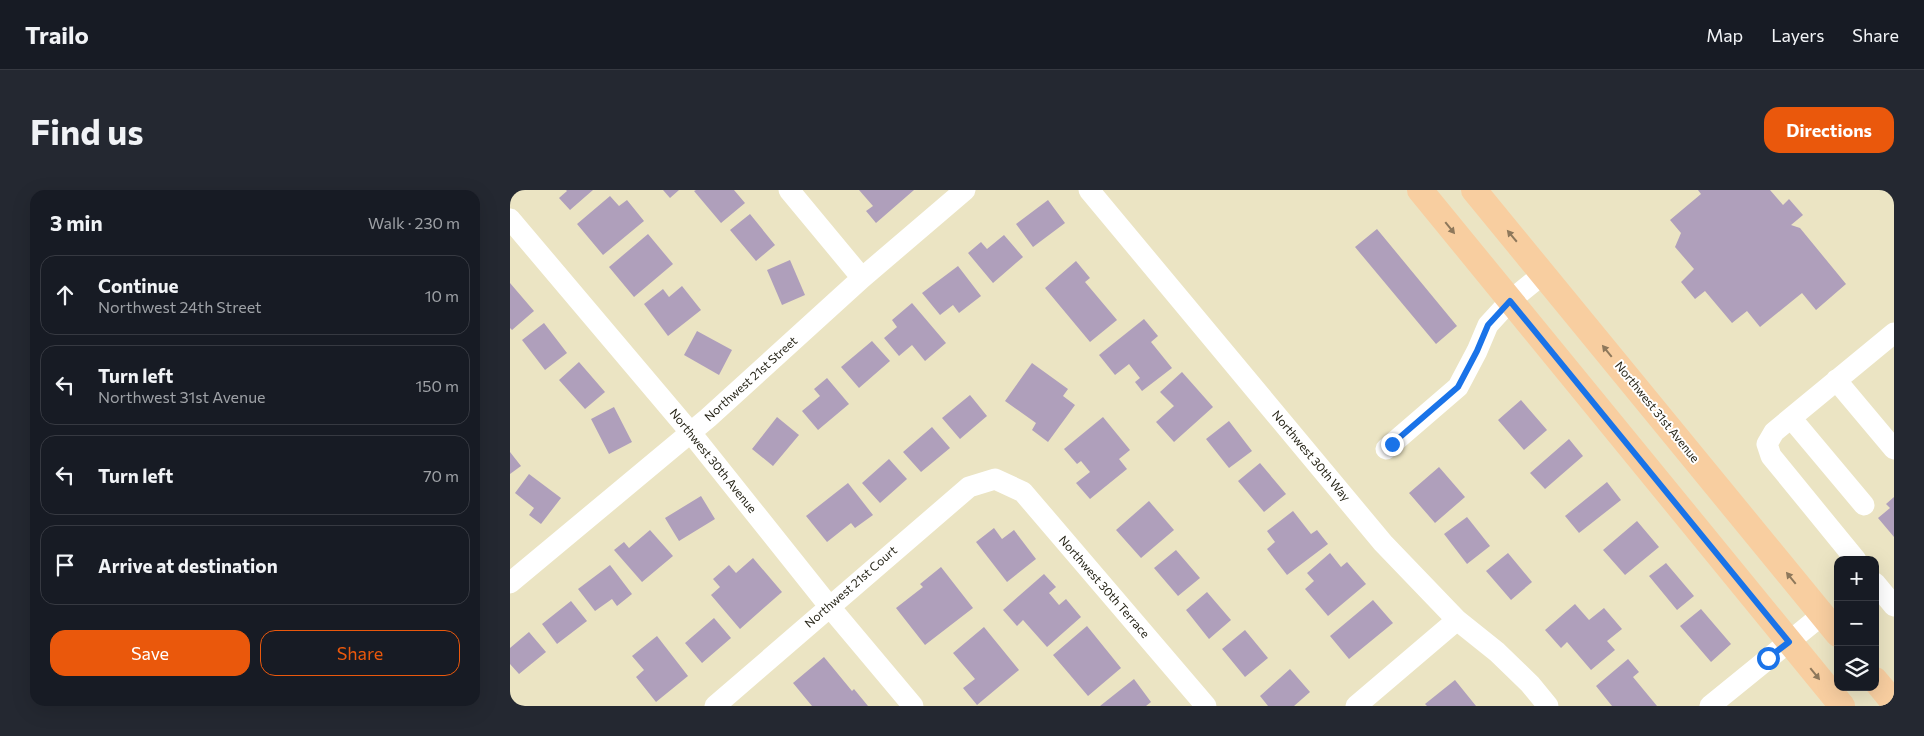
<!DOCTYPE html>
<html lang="en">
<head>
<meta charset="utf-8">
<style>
  :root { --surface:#171b24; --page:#242831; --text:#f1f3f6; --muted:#9ea1a6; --line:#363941; --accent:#ea580c }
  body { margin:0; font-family:Commissioner,sans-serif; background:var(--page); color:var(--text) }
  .controls { position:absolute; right:15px; bottom:15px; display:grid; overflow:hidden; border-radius:10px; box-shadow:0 5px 20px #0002 }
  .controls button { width:45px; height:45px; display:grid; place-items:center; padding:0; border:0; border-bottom:1px solid var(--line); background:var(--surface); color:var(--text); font:25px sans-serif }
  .stop { position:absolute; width:15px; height:15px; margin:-11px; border:4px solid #1a73e8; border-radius:50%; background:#fff }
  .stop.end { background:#1a73e8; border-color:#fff; box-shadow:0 1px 5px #0008 }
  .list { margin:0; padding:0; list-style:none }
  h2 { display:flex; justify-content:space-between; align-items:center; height:65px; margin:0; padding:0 20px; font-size:21px }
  h2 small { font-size:16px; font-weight:400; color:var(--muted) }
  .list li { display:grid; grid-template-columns:32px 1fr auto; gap:15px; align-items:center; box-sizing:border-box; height:80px; margin:0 10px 10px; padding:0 10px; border:1px solid var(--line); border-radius:15px }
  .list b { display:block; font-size:19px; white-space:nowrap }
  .list p { margin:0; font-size:16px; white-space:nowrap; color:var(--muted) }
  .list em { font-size:16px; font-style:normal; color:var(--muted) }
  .actions { display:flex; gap:10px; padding:15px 20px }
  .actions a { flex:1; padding:11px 0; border:1px solid var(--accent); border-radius:15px; text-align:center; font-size:18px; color:var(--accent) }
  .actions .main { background:var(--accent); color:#fff }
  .icon { flex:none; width:28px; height:28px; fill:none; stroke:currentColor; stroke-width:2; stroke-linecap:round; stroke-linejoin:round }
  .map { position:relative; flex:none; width:1384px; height:516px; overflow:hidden; border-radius:15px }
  header { display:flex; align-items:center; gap:30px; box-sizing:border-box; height:70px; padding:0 25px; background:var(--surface); border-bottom:1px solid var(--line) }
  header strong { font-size:24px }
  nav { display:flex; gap:28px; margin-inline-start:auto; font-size:18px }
  .intro { display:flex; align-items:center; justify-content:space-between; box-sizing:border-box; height:120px; padding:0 30px }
  h1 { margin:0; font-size:35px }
  .button { padding:12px 22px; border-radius:15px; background:var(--accent); color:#fff; font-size:18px; font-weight:700 }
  main { display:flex; gap:30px; padding:0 30px }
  aside { flex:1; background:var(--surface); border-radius:15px; box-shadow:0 5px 20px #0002 }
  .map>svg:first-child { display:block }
  .building { fill:#af9fbb }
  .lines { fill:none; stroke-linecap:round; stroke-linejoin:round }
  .minor { stroke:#fff; stroke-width:21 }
  .major { stroke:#f8cea0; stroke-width:26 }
  .oneway { fill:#8e785b }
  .route { stroke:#1a73e8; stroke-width:6 }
  .labels { text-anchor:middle; stroke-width:4; stroke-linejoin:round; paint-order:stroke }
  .street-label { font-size:12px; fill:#252316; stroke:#fff }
</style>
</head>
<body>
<header>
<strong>Trailo</strong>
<nav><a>Map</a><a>Layers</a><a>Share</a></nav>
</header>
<div class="intro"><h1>Find us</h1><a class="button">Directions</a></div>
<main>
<aside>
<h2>3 min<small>Walk · 230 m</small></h2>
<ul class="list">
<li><svg class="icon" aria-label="ahead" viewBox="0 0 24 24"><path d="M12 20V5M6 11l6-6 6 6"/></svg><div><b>Continue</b><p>Northwest 24th Street</p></div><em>10 m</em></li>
<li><svg class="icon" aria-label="left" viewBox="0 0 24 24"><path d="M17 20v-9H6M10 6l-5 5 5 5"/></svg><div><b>Turn left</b><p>Northwest 31st Avenue</p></div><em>150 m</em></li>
<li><svg class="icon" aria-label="left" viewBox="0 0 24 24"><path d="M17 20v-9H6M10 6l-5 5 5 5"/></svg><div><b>Turn left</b></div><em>70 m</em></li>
<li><svg class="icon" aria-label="arrive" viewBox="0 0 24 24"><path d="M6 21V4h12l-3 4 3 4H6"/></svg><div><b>Arrive at destination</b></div></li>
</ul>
<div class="actions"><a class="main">Save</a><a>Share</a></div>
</aside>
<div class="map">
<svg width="1384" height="516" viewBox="0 0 1384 516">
  <rect width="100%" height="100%" fill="#ebe4c3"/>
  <path class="building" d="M 56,0 L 83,0 L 60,20 L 49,8 L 57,1 Z
    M 153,0 L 169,0 L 160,8 Z
    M 186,0 L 224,0 L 235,13 L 211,33 L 184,1 Z
    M 349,0 L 404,0 L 366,33 L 356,21 L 363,16 Z
    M 1188,0 L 1260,0 L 1273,15 L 1279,9 L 1293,25 L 1281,35 L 1290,38 L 1336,94 L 1306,120 L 1292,103 L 1250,137 L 1237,121 L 1222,133 L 1195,101 L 1185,109 L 1171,92 L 1184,79 L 1165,57 L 1171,43 L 1160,30 L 1191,4 Z
    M 100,6 L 109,16 L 117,10 L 134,31 L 93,65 L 67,34 Z
    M 538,10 L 555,33 L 523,57 L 506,34 Z
    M 240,24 L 265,55 L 246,71 L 220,40 Z
    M 867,39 L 947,136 L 926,154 L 845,57 Z
    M 138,44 L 163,74 L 124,107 L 99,77 Z
    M 494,45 L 513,67 L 483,93 L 458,63 L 471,52 L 477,59 Z
    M 280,70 L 295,105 L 272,115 L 257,80 Z
    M 566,71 L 580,88 L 575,92 L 607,130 L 580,152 L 535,98 Z
    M 448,76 L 471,106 L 449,123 L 443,115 L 430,125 L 412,103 Z
    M 0,93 L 24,121 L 2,140 L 0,138 Z
    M 172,96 L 191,120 L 158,146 L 134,114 L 153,99 L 159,107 Z
    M 402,113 L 436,153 L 415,171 L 402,155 L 389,166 L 374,148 L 387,137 L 382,130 Z
    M 634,129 L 648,146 L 641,152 L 662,178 L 632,201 L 625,192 L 630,188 L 619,174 L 605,185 L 589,165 Z
    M 34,133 L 57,163 L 35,180 L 12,150 Z
    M 187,141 L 222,160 L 209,185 L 174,165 Z
    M 362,151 L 380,171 L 349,198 L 331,177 Z
    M 69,172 L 95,202 L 75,219 L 49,190 Z
    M 522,173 L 558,199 L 553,206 L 565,215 L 538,252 L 522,240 L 526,233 L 495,211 Z
    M 672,182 L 703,217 L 664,252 L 646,232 L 664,216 L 650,202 Z
    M 317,188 L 339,214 L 308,240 L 292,221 L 310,206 L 304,199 Z
    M 460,205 L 477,226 L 450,249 L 432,228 Z
    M 1011,210 L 1037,240 L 1014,260 L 988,230 Z
    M 104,217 L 122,252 L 99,264 L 81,229 Z
    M 267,227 L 289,245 L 263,276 L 242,259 Z
    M 593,227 L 620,260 L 609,269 L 617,279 L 580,309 L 566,293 L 580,282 L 571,271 L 567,274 L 554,259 Z
    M 719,231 L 742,261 L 719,278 L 696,249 Z
    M 422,237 L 440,258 L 411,282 L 393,262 Z
    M 1059,249 L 1073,266 L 1035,299 L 1020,283 Z
    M 0,262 L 11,276 L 0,284 Z
    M 379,269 L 397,289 L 370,313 L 352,293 Z
    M 750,273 L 776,304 L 754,322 L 728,291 Z
    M 929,277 L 955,307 L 925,333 L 899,303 Z
    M 19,284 L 51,308 L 31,334 L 19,325 L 24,318 L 5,303 Z
    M 1097,292 L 1111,310 L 1069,343 L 1055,326 Z
    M 338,293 L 363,325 L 345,338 L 341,333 L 317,352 L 296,326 Z
    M 191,306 L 205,329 L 169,351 L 155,328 Z
    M 1384,307 L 1384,347 L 1368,328 L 1380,318 L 1376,314 Z
    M 639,311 L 664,340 L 631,368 L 606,340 Z
    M 783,321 L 801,344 L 807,340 L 818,354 L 777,385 L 757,359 L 765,352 L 757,341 Z
    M 957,327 L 980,356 L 957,374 L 934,344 Z
    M 1127,331 L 1149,357 L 1115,385 L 1093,360 Z
    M 484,338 L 492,349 L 504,340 L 526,369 L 497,392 L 466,352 Z
    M 140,340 L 163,366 L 132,392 L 104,360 L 114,352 L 119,358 Z
    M 666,360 L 690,388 L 668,406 L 644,378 Z
    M 820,363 L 831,377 L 837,372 L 856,394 L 818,426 L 795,399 L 804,391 L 797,383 Z
    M 998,363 L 1022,392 L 1001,410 L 976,381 Z
    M 243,368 L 272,402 L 230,439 L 201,405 L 210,397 L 203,389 L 219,375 L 226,383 Z
    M 1156,373 L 1184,406 L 1167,420 L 1139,386 Z
    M 100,375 L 122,404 L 107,416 L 102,409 L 85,421 L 68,399 Z
    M 431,377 L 463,418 L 415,455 L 386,418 L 413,397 L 410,394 Z
    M 534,384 L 546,397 L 539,403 L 549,415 L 556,409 L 571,427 L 537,457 L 513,430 L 507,436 L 493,420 Z
    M 697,402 L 721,430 L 699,449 L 676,420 Z
    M 863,410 L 883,433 L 839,469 L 820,446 Z
    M 61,411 L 77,431 L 47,454 L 32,434 Z
    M 1065,414 L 1079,430 L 1094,418 L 1112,439 L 1097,451 L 1105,460 L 1081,480 L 1057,452 L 1051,458 L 1035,440 Z
    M 1191,419 L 1221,454 L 1201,472 L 1170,436 Z
    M 204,428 L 221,448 L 192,473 L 175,453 Z
    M 577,436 L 611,478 L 578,506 L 543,465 Z
    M 474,437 L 509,480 L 467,515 L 453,498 L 465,489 L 443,463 Z
    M 735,440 L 758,468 L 735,487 L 712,459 Z
    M 19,442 L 36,462 L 9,484 L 0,474 L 0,458 Z
    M 147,446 L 178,486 L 146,512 L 126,487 L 134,480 L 122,466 Z
    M 314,467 L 342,501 L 344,499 L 358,516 L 302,516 L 283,493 Z
    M 1118,469 L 1129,482 L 1123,487 L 1147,516 L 1102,516 L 1086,496 Z
    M 780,479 L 800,502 L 784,516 L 758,516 L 750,506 Z
    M 624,489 L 641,512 L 636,516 L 590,516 Z
    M 945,490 L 966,516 L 917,516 L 915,514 Z"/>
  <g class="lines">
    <path class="minor" d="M 279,0 L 352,88
      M 579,0 L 873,353 L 947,430 L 987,462 L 1020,494 L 1038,516
      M 0,29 L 181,243 L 319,416 L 403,516
      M 1326,190 L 1384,259
      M 1281,228 L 1354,315
      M 876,259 L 948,197 L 967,161 L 978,135 L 1000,111 L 1033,84
      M 1346,370 L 1261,266 L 1257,254 L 1264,242 L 1384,143
      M 0,393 L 198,228 L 352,88 L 455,0
      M 1365,393 L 1384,416
      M 205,516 L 459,297 L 485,289 L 513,302 L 696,516
      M 846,516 L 947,430
      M 1200,516 L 1312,425"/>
    <path class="major" d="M 910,0 L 1332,516
      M 964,0 L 1328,444
      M 1365,490 L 1384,513"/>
  </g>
  <defs><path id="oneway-solid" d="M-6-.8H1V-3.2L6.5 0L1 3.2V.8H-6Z" transform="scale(1.25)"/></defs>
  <g class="oneway">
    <use href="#oneway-solid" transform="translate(940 38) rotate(51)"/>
    <use href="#oneway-solid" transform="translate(1002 46) rotate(-130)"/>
    <use href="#oneway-solid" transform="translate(1097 161) rotate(-129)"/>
    <use href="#oneway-solid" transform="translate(1281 388) rotate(-129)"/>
    <use href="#oneway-solid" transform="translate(1305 484) rotate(51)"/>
  </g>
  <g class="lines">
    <path class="route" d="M 882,254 L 948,197 L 967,161 L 978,135 L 1000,111 L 1279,452 L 1258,468"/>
  </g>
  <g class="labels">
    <g class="street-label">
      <text transform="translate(241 189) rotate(-42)" y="4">Northwest 21st Street</text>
      <text transform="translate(1147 222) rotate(51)" y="4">Northwest 31st Avenue</text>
      <text transform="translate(801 266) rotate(50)" y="4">Northwest 30th Way</text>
      <text transform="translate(203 271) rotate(51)" y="4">Northwest 30th Avenue</text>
      <text transform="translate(341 397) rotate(-41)" y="4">Northwest 21st Court</text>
      <text transform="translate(594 397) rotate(49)" y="4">Northwest 30th Terrace</text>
    </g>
  </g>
</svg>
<div class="controls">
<button>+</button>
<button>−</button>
<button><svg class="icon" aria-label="layers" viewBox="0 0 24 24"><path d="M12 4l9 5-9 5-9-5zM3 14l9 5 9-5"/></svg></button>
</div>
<div class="stop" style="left:1258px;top:468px"></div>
<div class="stop end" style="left:882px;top:254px"></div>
</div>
</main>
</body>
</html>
